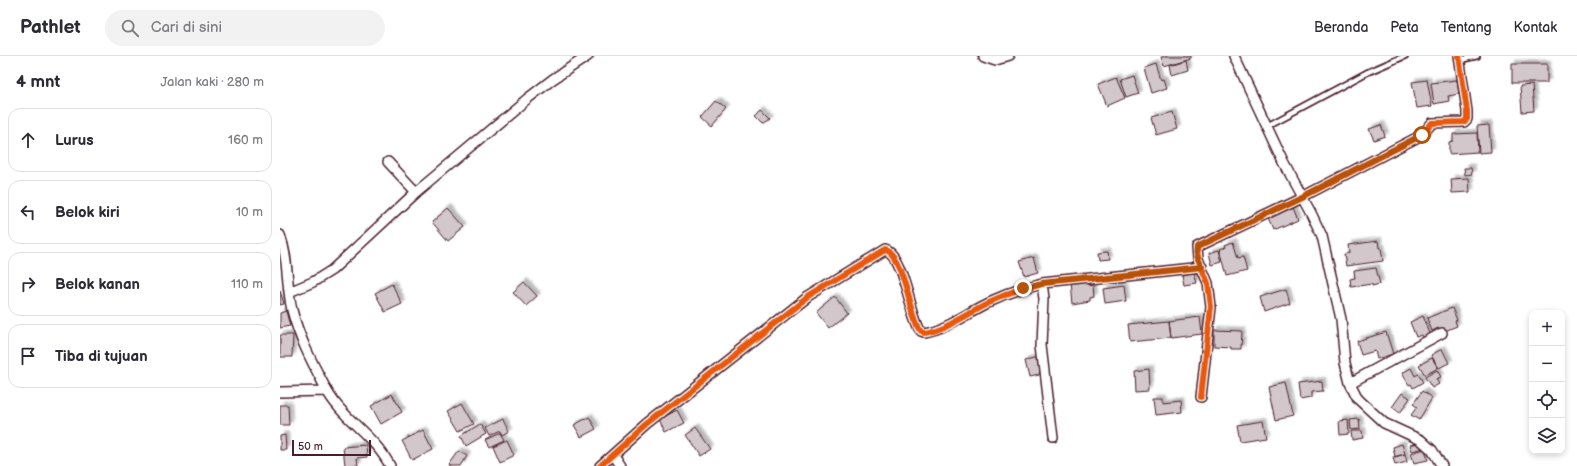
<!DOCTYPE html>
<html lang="id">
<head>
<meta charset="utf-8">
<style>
  :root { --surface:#fff; --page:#f2f2f3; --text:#2b2b33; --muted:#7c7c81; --line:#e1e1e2 }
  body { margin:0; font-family:"Balsamiq Sans",sans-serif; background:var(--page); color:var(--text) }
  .controls { position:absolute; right:12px; bottom:12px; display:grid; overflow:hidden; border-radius:8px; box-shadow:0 2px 6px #0003 }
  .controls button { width:36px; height:36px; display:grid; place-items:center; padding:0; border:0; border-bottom:1px solid var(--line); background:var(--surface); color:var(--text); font:20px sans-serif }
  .scale { position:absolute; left:12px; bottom:10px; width:79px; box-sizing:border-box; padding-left:4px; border:2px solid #4a1f2b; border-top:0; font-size:11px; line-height:14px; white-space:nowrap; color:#4a1f2b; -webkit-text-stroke:3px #fff; paint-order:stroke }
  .stop { position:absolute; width:12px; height:12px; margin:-9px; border:3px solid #b45309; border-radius:50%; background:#fff }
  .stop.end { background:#b45309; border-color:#fff; box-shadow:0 1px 4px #0008 }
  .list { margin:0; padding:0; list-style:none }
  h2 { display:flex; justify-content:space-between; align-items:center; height:52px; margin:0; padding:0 16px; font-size:17px }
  h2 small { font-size:13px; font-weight:400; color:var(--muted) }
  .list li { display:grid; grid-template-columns:26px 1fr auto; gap:12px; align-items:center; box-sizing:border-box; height:64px; margin:0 8px 8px; padding:0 8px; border:1px solid var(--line); border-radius:12px }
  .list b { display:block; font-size:15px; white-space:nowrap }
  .list em { font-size:13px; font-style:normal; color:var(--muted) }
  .icon { flex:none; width:22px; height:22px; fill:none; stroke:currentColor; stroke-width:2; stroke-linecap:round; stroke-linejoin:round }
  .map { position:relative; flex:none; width:1297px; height:410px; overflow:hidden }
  header { display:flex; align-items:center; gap:24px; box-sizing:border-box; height:56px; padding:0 20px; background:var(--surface); border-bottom:1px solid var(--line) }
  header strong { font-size:19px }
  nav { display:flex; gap:22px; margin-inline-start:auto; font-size:14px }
  .search { width:280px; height:36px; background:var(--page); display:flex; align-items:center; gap:10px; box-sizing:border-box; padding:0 14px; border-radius:22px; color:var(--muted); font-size:15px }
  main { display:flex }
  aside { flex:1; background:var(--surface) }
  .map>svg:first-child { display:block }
  .building { fill:#d2c7cb; stroke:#4a1f2b; filter:url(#shadow) }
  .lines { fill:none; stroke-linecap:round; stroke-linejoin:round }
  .lane-casing { stroke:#4a1f2b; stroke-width:8 }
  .street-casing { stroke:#4a1f2b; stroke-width:12 }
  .lane { stroke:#fff; stroke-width:4.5 }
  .street { stroke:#fff; stroke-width:9 }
  .cycleway-casing { stroke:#fff; stroke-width:8 }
  .cycleway { stroke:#e8590c; stroke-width:6 }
  .route { stroke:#b45309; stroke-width:5 }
</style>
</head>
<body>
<header>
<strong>Pathlet</strong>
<div class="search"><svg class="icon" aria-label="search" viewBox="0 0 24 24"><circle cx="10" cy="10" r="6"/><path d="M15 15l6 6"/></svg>Cari di sini</div>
<nav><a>Beranda</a><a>Peta</a><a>Tentang</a><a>Kontak</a></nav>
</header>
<main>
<aside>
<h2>4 mnt<small>Jalan kaki · 280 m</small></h2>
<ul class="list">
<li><svg class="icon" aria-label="ahead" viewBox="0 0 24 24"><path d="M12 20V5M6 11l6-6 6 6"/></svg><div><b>Lurus</b></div><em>160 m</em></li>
<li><svg class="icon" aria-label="left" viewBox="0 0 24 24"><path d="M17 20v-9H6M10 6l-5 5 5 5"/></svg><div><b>Belok kiri</b></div><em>10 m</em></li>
<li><svg class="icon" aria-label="right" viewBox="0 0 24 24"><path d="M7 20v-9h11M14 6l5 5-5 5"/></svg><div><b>Belok kanan</b></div><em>110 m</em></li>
<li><svg class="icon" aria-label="arrive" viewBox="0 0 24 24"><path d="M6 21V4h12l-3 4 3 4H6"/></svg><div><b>Tiba di tujuan</b></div></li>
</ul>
</aside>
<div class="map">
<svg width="1297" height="410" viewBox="0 0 1297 410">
  <defs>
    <filter id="shadow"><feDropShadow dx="3.5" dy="-3.5" stdDeviation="1" flood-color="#0004"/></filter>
  </defs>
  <rect width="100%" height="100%" fill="#fff"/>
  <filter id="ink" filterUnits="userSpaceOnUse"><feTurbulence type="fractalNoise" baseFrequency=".025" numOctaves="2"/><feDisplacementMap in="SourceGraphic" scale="8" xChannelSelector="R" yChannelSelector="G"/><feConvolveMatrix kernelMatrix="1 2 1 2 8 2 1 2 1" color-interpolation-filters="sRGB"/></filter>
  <g filter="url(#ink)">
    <path class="building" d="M 885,0 L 911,0 L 911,2 L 884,10 L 881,1 Z
      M 906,4 L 908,14 L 892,19 L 890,9 Z
      M 876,8 L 881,24 L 884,23 L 887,32 L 871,37 L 864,12 Z
      M 1232,8 L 1267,8 L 1267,27 L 1232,27 Z
      M 852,19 L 858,37 L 846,41 L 840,23 Z
      M 836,21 L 845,42 L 827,50 L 818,28 Z
      M 1147,24 L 1152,50 L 1137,52 L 1132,26 Z
      M 1177,24 L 1179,38 L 1168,40 L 1169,45 L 1154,48 L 1151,27 Z
      M 1252,29 L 1254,55 L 1242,56 L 1240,30 Z
      M 436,45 L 446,53 L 432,70 L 422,61 Z
      M 482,54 L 490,62 L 483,67 L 476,60 Z
      M 892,56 L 897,73 L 876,79 L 871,62 Z
      M 1101,69 L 1105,80 L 1094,84 L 1089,73 Z
      M 1209,69 L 1211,96 L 1199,97 L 1197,70 Z
      M 1197,77 L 1198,96 L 1169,98 L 1169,86 L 1173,85 L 1173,78 Z
      M 1184,112 L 1191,112 L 1192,118 L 1185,119 Z
      M 1189,122 L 1190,136 L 1172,137 L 1171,123 Z
      M 1013,151 L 1018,163 L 993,174 L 987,160 L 996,156 L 997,158 Z
      M 168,152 L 185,171 L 168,185 L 152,166 Z
      M 1098,185 L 1099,192 L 1101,192 L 1103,205 L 1066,210 L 1064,198 L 1069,197 L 1068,189 Z
      M 953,186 L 958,202 L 963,201 L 967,215 L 947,220 L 940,193 L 946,191 L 945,189 Z
      M 939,194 L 942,206 L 932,209 L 929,197 Z
      M 827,195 L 828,203 L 818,204 L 817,196 Z
      M 754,202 L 758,217 L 744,221 L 739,206 Z
      M 1096,212 L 1100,228 L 1092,230 L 1092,228 L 1071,231 L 1070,223 L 1075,222 L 1074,215 Z
      M 914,216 L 917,227 L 904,229 L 902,219 Z
      M 808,225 L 808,230 L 813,229 L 814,240 L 810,241 L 810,244 L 792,247 L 790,228 Z
      M 244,226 L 257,240 L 246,250 L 233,236 Z
      M 112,228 L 122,248 L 105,256 L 95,237 Z
      M 844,229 L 846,245 L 825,248 L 823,232 Z
      M 1006,233 L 1010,247 L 984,256 L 980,241 Z
      M 0,235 L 4,248 L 0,249 Z
      M 555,241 L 567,257 L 548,272 L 536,257 Z
      M 1172,252 L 1177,264 L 1175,265 L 1177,270 L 1160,277 L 1158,272 L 1152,275 L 1147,262 Z
      M 6,255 L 10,270 L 0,272 L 0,257 Z
      M 1143,260 L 1151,280 L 1144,283 L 1142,279 L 1136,281 L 1130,266 Z
      M 920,261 L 922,278 L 891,282 L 889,265 Z
      M 889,265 L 891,282 L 850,286 L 848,269 Z
      M 934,274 L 962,275 L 961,293 L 951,293 L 951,291 L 934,290 Z
      M 1106,276 L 1113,298 L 1097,303 L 1095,295 L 1081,299 L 1077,285 Z
      M 0,279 L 13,279 L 12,301 L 0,301 Z
      M 1162,293 L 1169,307 L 1159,312 L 1151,299 Z
      M 760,300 L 764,316 L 759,317 L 759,319 L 750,321 L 746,304 Z
      M 1152,302 L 1158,312 L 1145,319 L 1139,309 Z
      M 1131,312 L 1135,320 L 1138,318 L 1143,326 L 1133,332 L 1131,328 L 1129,329 L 1122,317 Z
      M 869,313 L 870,333 L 855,334 L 854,315 Z
      M 1157,314 L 1161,321 L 1156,323 L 1159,328 L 1152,332 L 1145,321 Z
      M 1042,325 L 1043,335 L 1031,336 L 1031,342 L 1020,344 L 1018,328 Z
      M 1006,327 L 1013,360 L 996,364 L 989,331 Z
      M 1142,335 L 1152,342 L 1139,364 L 1131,359 L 1137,351 L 1133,348 Z
      M 1122,337 L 1130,342 L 1120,357 L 1112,351 Z
      M 112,338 L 122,356 L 101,368 L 91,350 Z
      M 874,341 L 883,341 L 883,346 L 901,344 L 902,356 L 876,359 Z
      M 182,347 L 194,368 L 180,375 L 168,355 Z
      M 0,349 L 8,349 L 9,369 L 0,369 Z
      M 397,354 L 404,367 L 386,376 L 380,363 Z
      M 309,361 L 316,373 L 301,381 L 294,369 Z
      M 223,363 L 229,375 L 222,379 L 220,375 L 209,380 L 205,372 Z
      M 1079,363 L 1080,373 L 1071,374 L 1070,364 Z
      M 1068,364 L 1069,378 L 1060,379 L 1059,365 Z
      M 983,365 L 986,381 L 960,385 L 957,369 Z
      M 200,368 L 206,378 L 186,390 L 181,380 Z
      M 415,372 L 430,393 L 419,400 L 405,379 Z
      M 143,374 L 153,393 L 132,404 L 122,385 Z
      M 1071,375 L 1082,375 L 1083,382 L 1072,384 Z
      M 220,377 L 224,384 L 209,391 L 205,384 Z
      M 5,379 L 6,394 L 0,394 L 0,380 Z
      M 227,384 L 234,399 L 220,406 L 213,390 Z
      M 1142,386 L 1144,392 L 1132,395 L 1130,389 Z
      M 1122,388 L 1125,398 L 1115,401 L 1113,391 Z
      M 86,389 L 87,401 L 77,402 L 78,409 L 65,410 L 63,391 Z
      M 1145,393 L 1148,404 L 1134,407 L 1131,397 Z
      M 179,395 L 187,400 L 181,410 L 171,410 L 169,409 Z
      M 1125,398 L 1127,406 L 1115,409 L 1113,401 Z"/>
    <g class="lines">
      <g class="lane-casing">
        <path id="lane" d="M 1180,4 L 1197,0
          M 987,70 L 1088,16 L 1125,0"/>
      </g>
      <g class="street-casing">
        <path id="street" d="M 703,0 L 715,4 L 728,0
          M 954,0 L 1004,107 L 1031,157 L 1042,180 L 1061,263 L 1065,307 L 1070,327 L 1078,343 L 1104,367 L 1141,384 L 1152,394 L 1162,410
          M 108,106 L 136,136
          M 0,179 C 9,203 6,229 12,254 C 19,282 33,308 46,333 C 61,362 95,380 110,410
          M 762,228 L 764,243 L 762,289 L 773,382
          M 9,236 L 33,226 L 52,214 L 136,136 L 247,43 L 273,23 L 308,0
          M 1070,327 L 1162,277
          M 0,336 L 47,335
          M 921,341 L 931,251 L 928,227 L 918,203 L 917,191 L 1022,141 L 1142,79 L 1152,67 L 1184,66 L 1187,63 L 1187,55 L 1179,0
          M 333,399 L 340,410
          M 320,410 L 367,368 L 528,241 L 605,194 C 623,197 630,260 641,275 L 644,276 C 667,272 688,256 709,246 C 726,238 744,232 762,228 L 922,211"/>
      </g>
      <use href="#lane" class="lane"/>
      <use href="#street" class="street"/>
      <g class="cycleway-casing">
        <path id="cycleway" d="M 921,341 L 931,251 L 928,227 L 918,203 L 917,191 L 1022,141 L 1142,79 L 1152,67 L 1184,66 L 1187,63 L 1187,55 L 1179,0
          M 320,410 L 367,368 L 528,241 L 605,194 C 623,197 630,260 641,275 L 644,276 C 667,272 688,256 709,246 C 726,238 744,232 762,228 L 922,211"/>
      </g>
      <use href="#cycleway" class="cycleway"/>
    </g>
  </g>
  <g class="lines" filter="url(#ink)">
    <path class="route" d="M 743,232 L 762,228 L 922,211 L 916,197 L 917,191 L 1022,141 L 1142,79"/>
  </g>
</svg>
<div class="controls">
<button>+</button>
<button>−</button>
<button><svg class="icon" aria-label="locate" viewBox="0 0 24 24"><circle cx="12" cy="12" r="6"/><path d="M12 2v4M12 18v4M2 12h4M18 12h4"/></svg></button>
<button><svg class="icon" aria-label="layers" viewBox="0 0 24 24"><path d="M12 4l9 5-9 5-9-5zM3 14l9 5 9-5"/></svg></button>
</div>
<div class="scale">50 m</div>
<div class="stop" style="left:1142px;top:79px"></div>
<div class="stop end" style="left:743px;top:232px"></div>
</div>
</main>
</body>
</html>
